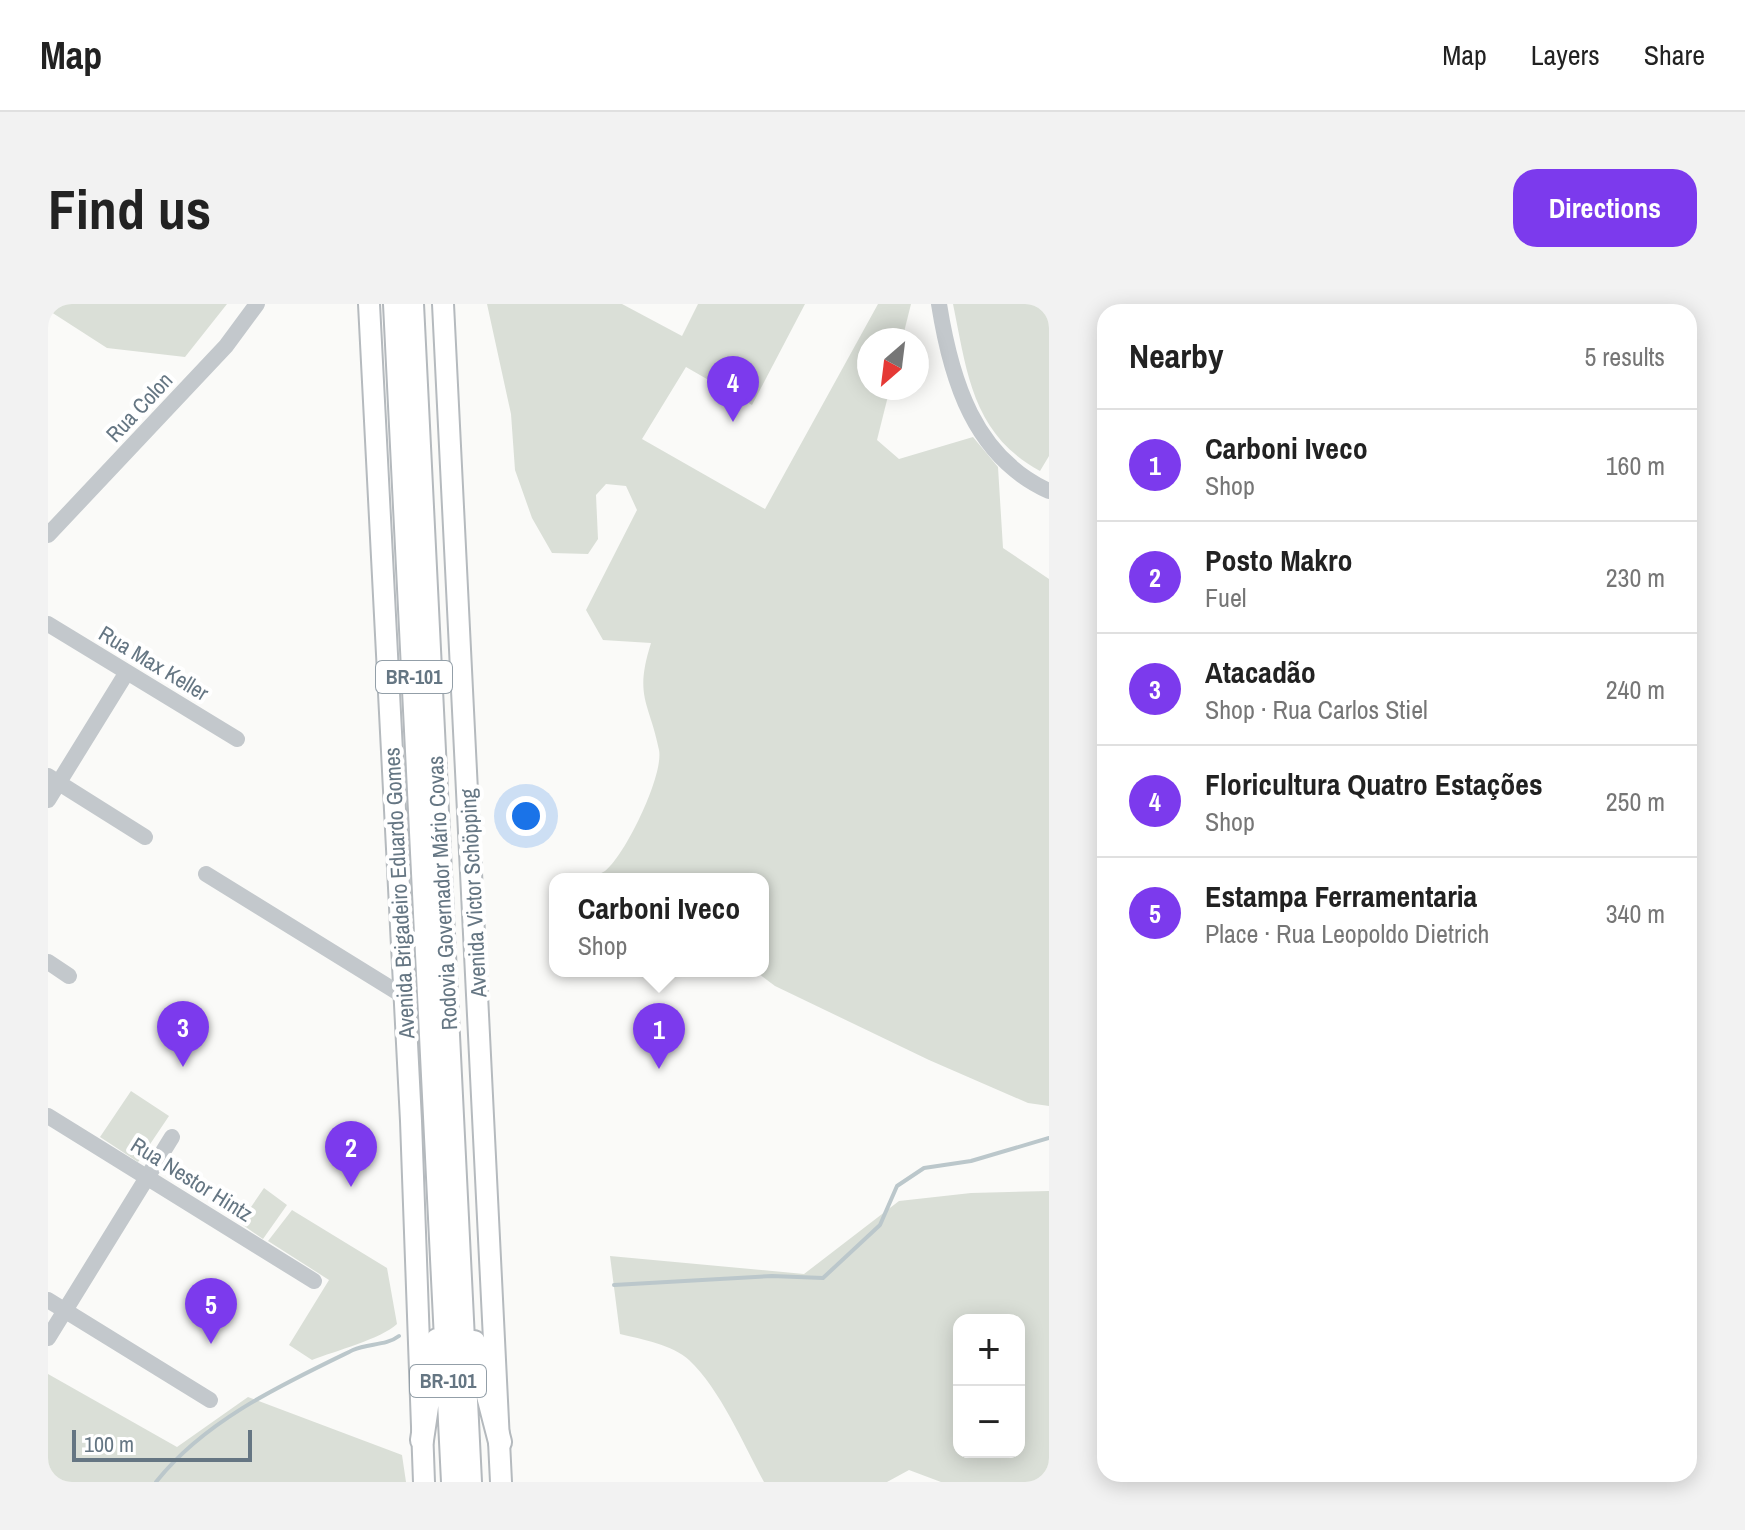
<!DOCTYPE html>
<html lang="en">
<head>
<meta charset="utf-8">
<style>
  :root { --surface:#fff; --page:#f2f2f2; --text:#222; --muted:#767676; --line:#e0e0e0; --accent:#7c3aed }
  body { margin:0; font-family:"Archivo Narrow",sans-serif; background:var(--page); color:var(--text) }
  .controls { position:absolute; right:24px; bottom:24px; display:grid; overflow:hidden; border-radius:16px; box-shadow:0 4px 20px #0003 }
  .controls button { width:72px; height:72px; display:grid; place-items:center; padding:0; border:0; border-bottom:2px solid var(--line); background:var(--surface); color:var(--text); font:40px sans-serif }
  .compass { position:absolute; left:809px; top:24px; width:72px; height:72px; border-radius:50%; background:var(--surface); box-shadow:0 4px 20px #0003; rotate:208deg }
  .scale { position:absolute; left:24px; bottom:20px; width:180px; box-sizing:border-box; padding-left:8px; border:4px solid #657683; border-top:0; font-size:22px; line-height:28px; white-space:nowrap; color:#657683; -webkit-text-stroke:6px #fff; paint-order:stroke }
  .you { position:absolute; left:478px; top:512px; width:28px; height:28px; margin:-20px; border:6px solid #fff; border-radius:50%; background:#1a73e8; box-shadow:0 0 0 12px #1a73e833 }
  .badge { display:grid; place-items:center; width:52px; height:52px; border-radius:50%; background:var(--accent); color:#fff; font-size:26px; font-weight:700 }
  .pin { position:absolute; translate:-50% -66px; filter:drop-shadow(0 2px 4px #0008) }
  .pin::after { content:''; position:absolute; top:42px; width:28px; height:24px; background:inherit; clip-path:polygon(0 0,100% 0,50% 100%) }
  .popup { position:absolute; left:501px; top:569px; width:220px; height:104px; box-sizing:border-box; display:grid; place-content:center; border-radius:16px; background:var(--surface); filter:drop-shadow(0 2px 6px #0005); font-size:26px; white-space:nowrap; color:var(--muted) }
  .popup b { font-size:30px; color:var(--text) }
  .popup::after { content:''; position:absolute; left:50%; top:100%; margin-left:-16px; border:16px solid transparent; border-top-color:var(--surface) }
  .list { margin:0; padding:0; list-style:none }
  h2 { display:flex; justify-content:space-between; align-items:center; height:104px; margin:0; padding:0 32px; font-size:34px }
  h2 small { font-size:26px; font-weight:400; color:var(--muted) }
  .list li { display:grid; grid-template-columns:52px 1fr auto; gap:24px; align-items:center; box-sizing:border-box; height:112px; padding:0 32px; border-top:2px solid var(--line) }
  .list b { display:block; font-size:30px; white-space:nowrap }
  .list p { margin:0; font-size:26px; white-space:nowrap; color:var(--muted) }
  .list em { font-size:26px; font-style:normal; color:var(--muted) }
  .map { position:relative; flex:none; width:1001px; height:1178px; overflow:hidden; border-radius:24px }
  header { display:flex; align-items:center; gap:48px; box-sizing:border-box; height:112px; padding:0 40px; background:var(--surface); border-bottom:2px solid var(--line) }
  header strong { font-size:38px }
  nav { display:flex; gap:44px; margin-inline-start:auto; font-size:28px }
  .intro { display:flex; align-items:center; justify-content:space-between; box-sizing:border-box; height:192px; padding:0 48px }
  h1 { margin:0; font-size:56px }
  .button { padding:20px 36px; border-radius:24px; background:var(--accent); color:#fff; font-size:28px; font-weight:700 }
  main { display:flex; gap:48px; padding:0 48px }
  aside { flex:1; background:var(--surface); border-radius:24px; box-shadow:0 4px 20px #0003 }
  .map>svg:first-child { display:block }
  .green { fill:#dadfd7; fill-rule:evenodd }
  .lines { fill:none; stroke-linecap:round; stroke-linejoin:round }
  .stream { stroke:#bbc7cb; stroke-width:4 }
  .major-casing { stroke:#b5babe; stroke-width:24 }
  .highway-casing { stroke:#b4b9bd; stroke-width:26 }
  .minor { stroke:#c3c8cc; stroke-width:16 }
  .major { stroke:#fff; stroke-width:20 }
  .highway { stroke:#fff; stroke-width:22 }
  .labels { text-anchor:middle; stroke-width:8; stroke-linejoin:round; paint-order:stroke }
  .shield { fill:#fff; stroke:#939fa8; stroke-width:2 }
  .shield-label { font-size:20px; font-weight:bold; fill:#657683 }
  .street-label { font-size:22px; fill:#657683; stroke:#fff }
</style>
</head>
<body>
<header>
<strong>Map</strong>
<nav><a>Map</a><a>Layers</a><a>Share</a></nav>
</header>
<div class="intro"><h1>Find us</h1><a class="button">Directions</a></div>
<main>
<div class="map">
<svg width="1001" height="1178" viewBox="0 0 1001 1178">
  <rect width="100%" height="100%" fill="#fafaf8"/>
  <path class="green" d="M 0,0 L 179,0 L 137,53 L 59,44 L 0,6 Z
    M 439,0 L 574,0 L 634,32 L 650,0 L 757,0 L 704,101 L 638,63 L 594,135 L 717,205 L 830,0 L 863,0 L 854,36 L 821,36 L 821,84 L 842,84 L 829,136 L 851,155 L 925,133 L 950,163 L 955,244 L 1001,275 L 1001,802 L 980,799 L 881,756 L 727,682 L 707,667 L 715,667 L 715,575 L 540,575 C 545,573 552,570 557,567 C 577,552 616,471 611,446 C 601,397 586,393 603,339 L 555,336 L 538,306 L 589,206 L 578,182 L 558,180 L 548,191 L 550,235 L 540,250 L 504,249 L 484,214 L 467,166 L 463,110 Z
    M 905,0 L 1001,0 L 1001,152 L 992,167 C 924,130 919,68 905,0 Z
    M 83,787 L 121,812 L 90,858 L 52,833 Z
    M 216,884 L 239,901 L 215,935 L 192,919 Z
    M 1001,887 L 1001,1178 L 893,1178 L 861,1166 L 839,1178 L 716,1178 C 696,1141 672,1085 641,1056 C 625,1041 593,1035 572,1030 L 562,952 L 756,970 L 851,897 L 923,889 ZM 911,1016 L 971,1016 L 971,1148 L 911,1148 Z
    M 244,906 L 339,964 L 349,1020 C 333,1035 287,1047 264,1056 L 241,1041 L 281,976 L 220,937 Z
    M 0,1070 L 129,1143 L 200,1093 L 354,1151 L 358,1178 L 0,1178 Z"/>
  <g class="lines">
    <path class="stream" d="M 566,981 L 724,972 L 775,974 L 832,921 L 849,882 L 876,864 L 923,857 L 1001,834
      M 108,1178 C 157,1116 235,1080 305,1046 C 320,1039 338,1042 351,1032"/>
    <g class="major-casing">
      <path id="major" d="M 321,0 L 363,817 L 376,1178
        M 395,0 L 453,1178"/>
    </g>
    <g class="highway-casing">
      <path id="highway" d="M 347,0 L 405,1178
        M 364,0 L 422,1178
        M 426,1038 L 452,1138
        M 374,1136 L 389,1036"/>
    </g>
    <path class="minor" d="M 891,0 C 903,76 926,153 1001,187
      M 0,231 L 178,42 L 209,0
      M 0,320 L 189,435
      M 0,472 L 97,533
      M 0,496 L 79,368
      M 158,570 L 357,693
      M 0,658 L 21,672
      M 0,812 L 266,977
      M 0,996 L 162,1096
      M 0,1034 L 124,833"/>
    <use href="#major" class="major"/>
    <use href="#highway" class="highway"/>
  </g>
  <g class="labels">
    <g class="shield">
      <rect x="328" y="357" width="76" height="32" rx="6"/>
      <rect x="362" y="1061" width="76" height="32" rx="6"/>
    </g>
    <g class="shield-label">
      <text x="366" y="380">BR-101</text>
      <text x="400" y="1084">BR-101</text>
    </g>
    <g class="street-label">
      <text transform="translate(91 103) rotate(-47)" y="8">Rua Colon</text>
      <text transform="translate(106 359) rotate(31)" y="8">Rua Max Keller</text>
      <text transform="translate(351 589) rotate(-93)" y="8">Avenida Brigadeiro Eduardo Gomes</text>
      <text transform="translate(394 589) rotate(-93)" y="8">Rodovia Governador Mário Covas</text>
      <text transform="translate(425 589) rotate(-93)" y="8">Avenida Victor Schöpping</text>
      <text transform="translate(144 875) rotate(32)" y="8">Rua Nestor Hintz</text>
    </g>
  </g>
</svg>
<div class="controls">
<button>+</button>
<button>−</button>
</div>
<svg class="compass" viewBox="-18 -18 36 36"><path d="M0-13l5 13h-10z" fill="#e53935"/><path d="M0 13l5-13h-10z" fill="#767676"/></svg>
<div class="scale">100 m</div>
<div class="you"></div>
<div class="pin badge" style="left:611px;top:765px">1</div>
<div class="popup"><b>Carboni Iveco</b>Shop</div>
<div class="pin badge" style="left:303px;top:883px">2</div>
<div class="pin badge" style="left:135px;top:763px">3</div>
<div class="pin badge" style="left:685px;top:118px">4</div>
<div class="pin badge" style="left:163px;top:1040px">5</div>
</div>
<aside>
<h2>Nearby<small>5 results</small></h2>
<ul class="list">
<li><span class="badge">1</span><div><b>Carboni Iveco</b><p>Shop</p></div><em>160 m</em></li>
<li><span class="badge">2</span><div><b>Posto Makro</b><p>Fuel</p></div><em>230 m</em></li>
<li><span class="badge">3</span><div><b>Atacadão</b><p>Shop · Rua Carlos Stiel</p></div><em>240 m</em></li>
<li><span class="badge">4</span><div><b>Floricultura Quatro Estações</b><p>Shop</p></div><em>250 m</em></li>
<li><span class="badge">5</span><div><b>Estampa Ferramentaria</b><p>Place · Rua Leopoldo Dietrich</p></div><em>340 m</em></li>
</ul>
</aside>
</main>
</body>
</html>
